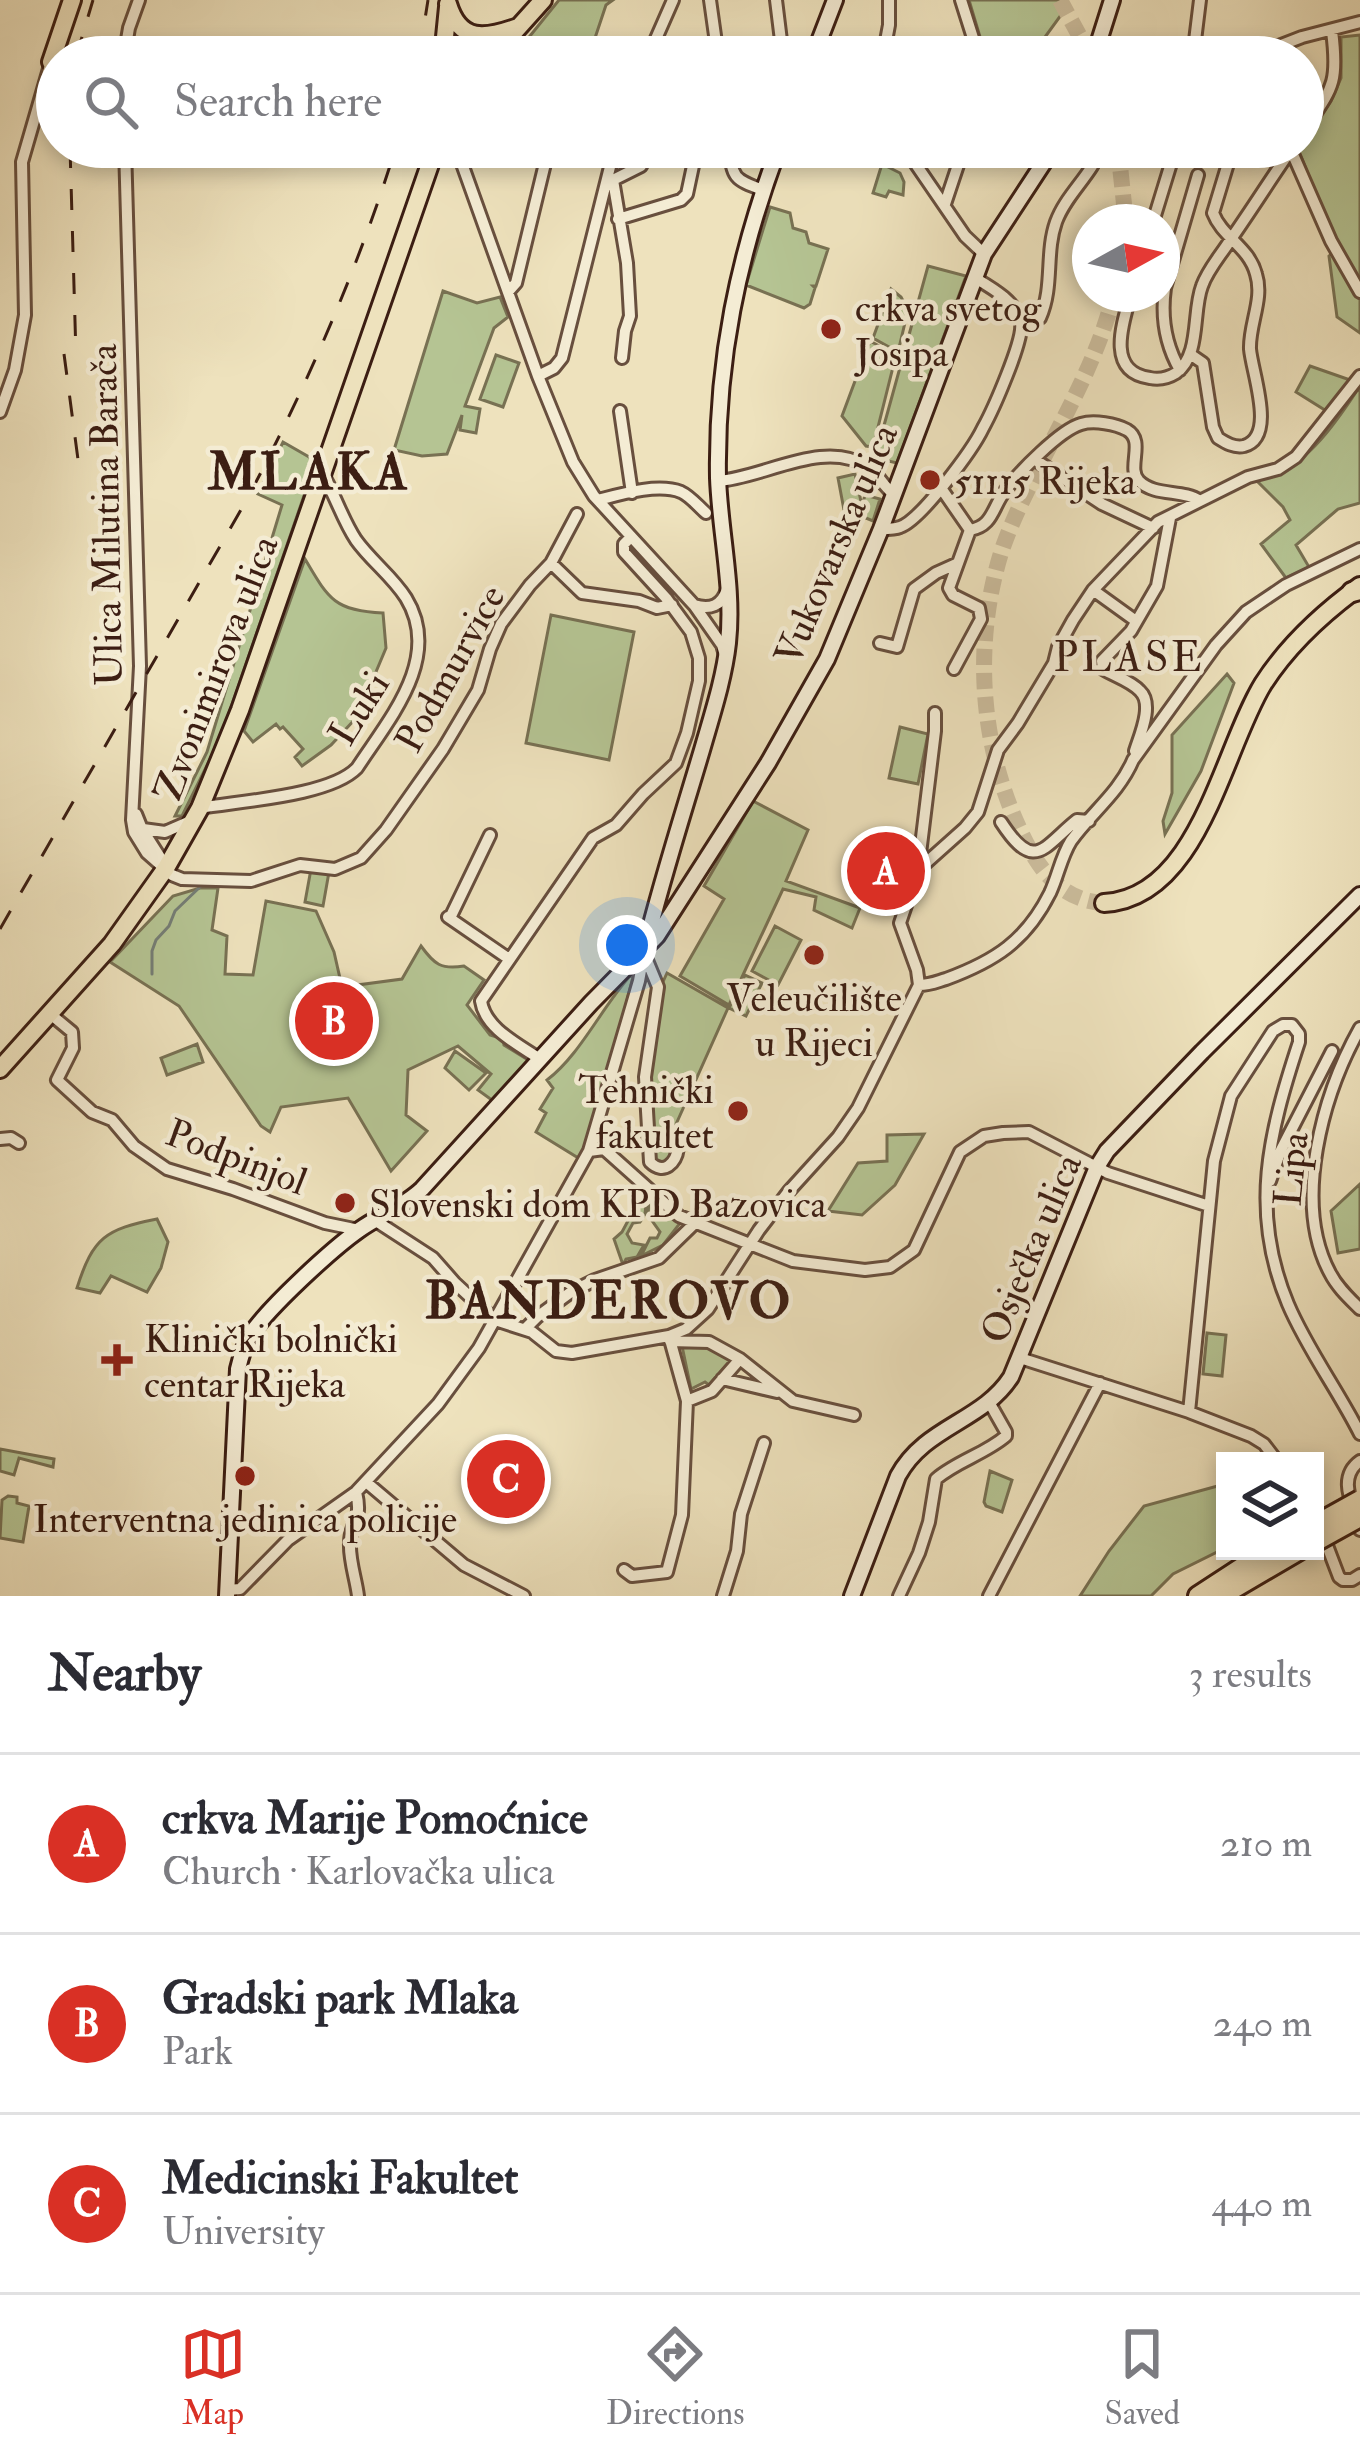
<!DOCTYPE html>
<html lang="en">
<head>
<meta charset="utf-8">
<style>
  :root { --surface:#fff; --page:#f2f2f3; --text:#2b2b33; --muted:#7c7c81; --line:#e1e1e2; --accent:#d93025 }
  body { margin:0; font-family:"IM FELL Double Pica",serif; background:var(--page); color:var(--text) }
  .controls { position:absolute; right:36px; bottom:36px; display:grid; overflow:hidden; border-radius:0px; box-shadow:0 6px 18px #0003 }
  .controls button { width:108px; height:108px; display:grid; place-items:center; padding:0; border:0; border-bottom:3px solid var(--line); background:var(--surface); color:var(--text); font:60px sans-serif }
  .compass { position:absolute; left:1072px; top:204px; width:108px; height:108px; border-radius:50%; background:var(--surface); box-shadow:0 6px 18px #0003; rotate:82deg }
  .you { position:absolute; left:627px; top:945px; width:42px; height:42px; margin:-30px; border:9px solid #fff; border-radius:50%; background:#1a73e8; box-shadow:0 0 0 18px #1a73e833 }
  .badge { display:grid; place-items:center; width:78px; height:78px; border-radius:50%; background:var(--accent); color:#fff; font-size:39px; font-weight:700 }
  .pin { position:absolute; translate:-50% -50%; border:6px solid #fff; box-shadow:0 3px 12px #0006 }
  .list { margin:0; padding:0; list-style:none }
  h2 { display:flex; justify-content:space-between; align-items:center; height:156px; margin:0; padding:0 48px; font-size:51px }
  h2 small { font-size:39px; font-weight:400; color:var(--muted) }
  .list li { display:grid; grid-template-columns:78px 1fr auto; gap:36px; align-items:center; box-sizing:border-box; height:180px; padding:0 48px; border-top:3px solid var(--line) }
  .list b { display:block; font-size:45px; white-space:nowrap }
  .list p { margin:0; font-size:39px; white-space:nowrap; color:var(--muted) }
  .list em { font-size:39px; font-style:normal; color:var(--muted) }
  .icon { flex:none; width:66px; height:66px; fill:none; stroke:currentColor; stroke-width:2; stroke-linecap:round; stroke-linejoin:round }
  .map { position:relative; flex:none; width:1360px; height:1596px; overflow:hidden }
  .search { position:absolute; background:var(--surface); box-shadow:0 6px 18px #0003; left:36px; right:36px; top:36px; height:132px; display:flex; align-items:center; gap:30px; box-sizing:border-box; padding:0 42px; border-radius:66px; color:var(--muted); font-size:45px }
  .sheet { height:696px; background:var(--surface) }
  nav { display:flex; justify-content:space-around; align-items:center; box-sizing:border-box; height:168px; border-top:3px solid var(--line); background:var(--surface); font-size:33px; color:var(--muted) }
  nav a { display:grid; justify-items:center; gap:6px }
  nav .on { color:var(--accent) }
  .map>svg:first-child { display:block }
  .green { fill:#b5c493; stroke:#787153; stroke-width:3 }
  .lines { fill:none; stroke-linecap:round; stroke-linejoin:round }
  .stream { stroke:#747d75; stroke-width:3 }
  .primary-tunnel { stroke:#cabb9b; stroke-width:16; stroke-dasharray:16 8; stroke-linecap:butt }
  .street-casing { stroke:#684f3e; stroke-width:16 }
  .secondary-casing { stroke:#3c1e13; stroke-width:20 }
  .primary-casing { stroke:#3c1e13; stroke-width:22 }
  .highway-casing { stroke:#3c1e13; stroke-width:24 }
  .street { stroke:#f4ecd4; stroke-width:10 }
  .secondary { stroke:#f4ecd4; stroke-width:14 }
  .primary { stroke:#eee2bd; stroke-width:16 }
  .highway { stroke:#eee2bd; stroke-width:18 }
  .rail { stroke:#3c1e13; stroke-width:3; stroke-dasharray:21 21; stroke-linecap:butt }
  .highway-bridge-casing { stroke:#3c1e13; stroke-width:24; stroke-linecap:butt }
  .highway-bridge { stroke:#eee2bd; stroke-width:18 }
  .poi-dot { fill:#8f2418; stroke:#f4ecd4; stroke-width:4.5 }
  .labels { text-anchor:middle; stroke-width:9; stroke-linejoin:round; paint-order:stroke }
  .poi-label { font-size:39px; fill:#3c1e13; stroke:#f4ecd4; text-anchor:start }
  .street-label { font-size:39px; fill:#3c1e13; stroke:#f4ecd4 }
  .neighbourhood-label { font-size:42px; letter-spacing:3px; fill:#3c1e13; stroke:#f4ecd4 }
  .district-label { font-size:51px; font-weight:bold; letter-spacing:3px; fill:#3c1e13; stroke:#f4ecd4 }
</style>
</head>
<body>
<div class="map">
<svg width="1360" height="1596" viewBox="0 0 1360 1596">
  <rect width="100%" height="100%" fill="#eee2bd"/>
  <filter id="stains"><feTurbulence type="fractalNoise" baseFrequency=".00167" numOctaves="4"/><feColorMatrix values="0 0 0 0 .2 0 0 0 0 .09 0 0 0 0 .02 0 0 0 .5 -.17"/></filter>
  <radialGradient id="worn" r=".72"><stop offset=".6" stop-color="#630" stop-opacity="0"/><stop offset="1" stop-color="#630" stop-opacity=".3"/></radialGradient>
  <path class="green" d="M 559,0 L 613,0 L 606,5 L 594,41 L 581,57 L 513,57 Z
    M 969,0 L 1061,0 L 1064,11 L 1037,48 L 1034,57 L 986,57 Z
    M 1360,35 L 1360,333 L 1337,317 L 1329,256 L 1338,248 L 1298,149 L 1303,147 L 1303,142 L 1331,101 L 1341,78 L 1341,37 Z
    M 882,164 L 900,173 L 904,182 L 903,195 L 889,191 L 886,197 L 873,193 Z
    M 770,207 L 790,213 L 793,228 L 806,232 L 809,243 L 828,249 L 816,286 L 813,286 L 815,288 L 810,304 L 804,308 L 746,285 Z
    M 928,266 L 966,276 L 897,463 L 875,458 Z
    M 891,289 L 901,297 L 908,310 L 898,352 L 873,338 Z
    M 443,291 L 477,303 L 500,297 L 508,317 L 494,328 L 465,406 L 480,409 L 476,433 L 460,430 L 462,415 L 447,454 L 422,456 L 394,450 Z
    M 870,341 L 896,355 L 873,447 L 866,446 L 842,416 Z
    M 496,355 L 519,363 L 503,407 L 480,399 Z
    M 1310,366 L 1353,381 L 1328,412 L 1296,392 Z
    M 1360,386 L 1360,503 L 1338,509 L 1296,545 L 1309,567 L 1286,578 L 1261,544 L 1290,520 L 1283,507 L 1256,480 C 1264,477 1275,475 1283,471 C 1315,454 1341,415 1360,386 Z
    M 283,442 L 316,461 L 220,739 L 182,816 L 175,816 L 207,752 L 282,505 L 258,494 Z
    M 855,474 L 862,506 L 865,495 L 880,499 L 873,521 L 861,516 L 862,507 L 844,510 L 838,478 Z
    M 305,559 C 328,598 334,611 383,613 L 386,648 L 357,717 L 331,745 L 302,766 L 295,757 L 303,749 L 283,727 L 280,729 L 276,724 L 253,742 L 244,731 Z
    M 551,615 L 634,632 L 609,760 L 526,743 Z
    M 1227,674 L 1234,683 L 1201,771 L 1165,834 L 1163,821 L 1172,793 L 1172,735 Z
    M 900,727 L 928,734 L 918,784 L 889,778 Z
    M 753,801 L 808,830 L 786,881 L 860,908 L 852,928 L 814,910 L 816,897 L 783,889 L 729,1005 L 680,976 L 724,899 L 704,886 Z
    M 311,869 L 329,872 L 323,906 L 305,902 Z
    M 200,888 L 218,888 L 212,930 L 227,936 L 225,974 L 253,975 L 266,901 L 316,911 L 334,952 L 342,987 L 402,979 L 421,946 C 434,964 441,970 464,966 L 484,980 L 467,1005 L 490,1035 L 503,1039 L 504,1045 L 533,1063 L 496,1103 L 478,1090 L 491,1074 L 458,1046 L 408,1070 L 406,1115 L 427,1131 L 391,1171 L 348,1098 L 281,1107 L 270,1132 L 261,1126 L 179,1006 L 110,962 L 173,896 Z
    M 775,926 L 801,940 L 778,985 L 752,971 Z
    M 667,973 L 728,1008 L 673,1131 L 673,1153 L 664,1164 L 653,1158 L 649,1078 L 662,984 Z
    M 745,975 L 762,983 L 746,1016 L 729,1008 Z
    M 630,976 L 633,977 C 617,1038 604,1101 580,1159 L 536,1132 L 546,1113 L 540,1109 L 553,1088 L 547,1080 C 580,1055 602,1007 630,976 Z
    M 197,1044 L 203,1062 L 167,1075 L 161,1058 Z
    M 455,1051 L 486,1073 L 469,1090 L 445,1068 Z
    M 924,1134 L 895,1185 L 862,1215 L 828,1211 L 858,1163 L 887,1161 L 887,1135 Z
    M 1360,1184 L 1360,1249 L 1338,1253 L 1331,1211 Z
    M 644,1191 L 647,1195 L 645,1214 L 640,1222 L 633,1223 L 627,1234 L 632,1243 L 644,1245 L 637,1257 L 626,1259 L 623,1265 L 614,1239 L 622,1232 Z
    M 651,1198 L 681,1222 L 663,1245 L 641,1256 L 650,1238 L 657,1238 L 660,1232 L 648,1215 L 649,1199 Z
    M 157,1219 L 168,1242 L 161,1268 L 147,1292 L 111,1276 L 100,1293 L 77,1288 C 93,1237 106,1229 157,1219 Z
    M 1207,1333 L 1226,1335 L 1222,1376 L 1203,1374 Z
    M 701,1343 L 732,1359 L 709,1385 L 705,1382 L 691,1389 L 682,1346 Z
    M 0,1449 L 54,1459 L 53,1467 L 19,1458 L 14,1475 L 0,1471 Z
    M 990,1471 L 1012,1480 L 1002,1512 L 986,1506 L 984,1502 Z
    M 1225,1484 L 1225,1548 L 1173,1574 L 1151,1596 L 1080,1596 L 1109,1551 L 1144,1506 Z
    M 8,1496 L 17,1497 L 17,1503 L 29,1506 L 23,1542 L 0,1538 L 2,1500 Z"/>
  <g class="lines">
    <path class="stream" d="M 152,974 L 152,951 L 156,940 L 169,926 L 175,911 L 201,886"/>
    <path class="primary-tunnel" d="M 1060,0 L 1091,57
      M 1118,147 L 1124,204 L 1123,222
      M 1104,903 C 1060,901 1037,867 1020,830 C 980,744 973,644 1001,553 C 1011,522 1027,491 1042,461 C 1070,406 1099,354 1114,294"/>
    <g class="street-casing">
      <path id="street" d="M 710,0 L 718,57
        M 776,0 L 783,57
        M 961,0 L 979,57
        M 124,57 L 129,28 L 139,0
        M 648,57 L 673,0
        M 883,57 L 889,25 L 889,0
        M 1193,57 L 1200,0
        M 1250,57 L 1302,37 L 1360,22
        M 1303,132 C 1332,88 1339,85 1332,31
        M 125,147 L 140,666 L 132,820 L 134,832 L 147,853 L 172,875 L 182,879 L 251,881 L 300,865 L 335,869 L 361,858 L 386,830 L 443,749 L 478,690 L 490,649 L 501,624 L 530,585 L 551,563 L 577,514
        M 456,147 L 538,376 L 573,462 L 594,496 L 694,605 L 722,645 L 725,655
        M 729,147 C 733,178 733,179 763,190
        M 904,147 L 965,236 L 984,254
        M 1291,150 L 1331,241 L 1360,292
        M 607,179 L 613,180 L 627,263 L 630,316 L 625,331 L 622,358
        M 613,180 L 641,166 L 651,147
        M 945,204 L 964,147
        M 618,219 L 681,200 L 687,194 L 697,147
        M 1153,222 L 1176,147
        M 508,292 L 516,283 L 549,147
        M 1131,294 C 1123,322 1105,372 1150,378 C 1160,380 1168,378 1176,373 C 1201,355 1192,312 1202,286 C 1208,269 1221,255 1231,239 C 1252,209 1272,177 1293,147
        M 1021,321 L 1040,318 C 1054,287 1045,253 1056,222 C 1066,194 1093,174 1101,147
        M 1190,354 L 1203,363 L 1213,427 L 1218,438 C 1226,443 1234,448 1244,446 C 1277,437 1252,373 1250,349 C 1249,324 1264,299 1256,274 C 1249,247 1222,237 1213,213 L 1233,147
        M 1180,370 C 1165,344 1161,317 1165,288 L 1198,175
        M 538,376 L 554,368 L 562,358 L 615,147
        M 620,411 L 632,493
        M 0,412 L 15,370 L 25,315 L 22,162 L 51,62
        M 1034,459 L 1102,504 L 1153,528
        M 718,481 C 764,478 824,438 868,467 C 879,474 883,487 894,494
        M 941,488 L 970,530 L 949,588 L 953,595 L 979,608 L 981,619 L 954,669
        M 598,500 C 621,494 658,483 681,492 C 690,496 698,506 706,513
        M 881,529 C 886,529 895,529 900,527 C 921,520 973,449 983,428 C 993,410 1024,340 1021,323 C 1017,302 992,288 975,278
        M 970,530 C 993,526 992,508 1005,491 C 1018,473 1060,430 1081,424 C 1094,420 1116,424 1127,430 C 1146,441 1126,468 1139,481 C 1155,497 1183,489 1200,501
        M 551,563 L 582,593 L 639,601 L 657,608 L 672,605
        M 1093,590 L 1136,621
        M 694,605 C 710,610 722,606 727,589
        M 880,643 L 897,647 L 914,589 L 936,573 L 956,564
        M 1135,751 C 1140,735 1154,704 1140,691 C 1131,681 1114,676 1103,669 L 1102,661 L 1131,631 L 1157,586 L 1170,518
        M 200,808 C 240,801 330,796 357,768 C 389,719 443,658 406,598 C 392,576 371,561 356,540 C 342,519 335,494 322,473
        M 136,814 L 142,829 L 165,865
        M 1001,822 C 1035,874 1043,847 1077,820 L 1089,821
        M 143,829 L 165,832 L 188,822
        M 918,870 L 965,828 L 978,812 L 998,750 L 1018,723 L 1054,663 L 1058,647 L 1073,620 L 1093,590 L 1158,522 L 1248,477 L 1278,469 L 1296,457 L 1360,376
        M 448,917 L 509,959
        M 450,918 L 490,835
        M 646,958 L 658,987 L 645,1077 L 650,1162 C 664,1176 676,1163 678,1148
        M 919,985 L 917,970 L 900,923 L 918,870 L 935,731 L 935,713
        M 49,1013 L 72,1032 L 73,1048 L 57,1080 L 92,1112 L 112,1120 L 134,1146 L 167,1169 L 233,1189 L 325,1223 L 359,1230
        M 1360,1028 C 1323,1094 1292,1202 1330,1273 C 1337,1287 1349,1298 1360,1309
        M 541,1060 C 520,1045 485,1029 481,1001 L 593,838 L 616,825 L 643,794 L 676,763 L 687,733 L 699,681 L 699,658 L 691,632 L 666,598 L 624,552 L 624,544 L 631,537
        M 0,1139 L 11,1138 L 19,1143
        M 589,1151 L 604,1149 L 679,1216 L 793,1261 L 865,1270 L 890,1267 L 914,1250 L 960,1152 L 984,1136 L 1003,1133 L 1029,1132 L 1108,1173 L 1209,1206
        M 1270,1181 L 1281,1150 L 1332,1051
        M 376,1221 L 433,1258 L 455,1283 L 495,1320 L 532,1332 L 556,1351 L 572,1353 L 669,1336 L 686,1329 L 708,1309 L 759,1230 L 789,1191 L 838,1137 L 858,1108 L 919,985 C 930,985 936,982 946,979 C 995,961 1026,941 1050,893 C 1058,876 1061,857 1071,841 C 1091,813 1119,793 1133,760 L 1216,645 L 1246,612 L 1286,585 L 1360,549
        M 525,1329 L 537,1317 L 571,1292 L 595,1280 L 659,1258 L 696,1222
        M 670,1341 L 709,1342 L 740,1359 L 793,1401 L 854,1415
        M 1020,1358 L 1189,1412 L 1251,1436 L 1264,1444 L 1277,1461
        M 722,1379 L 777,1392
        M 687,1401 L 712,1391 L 740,1359
        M 1189,1412 L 1214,1161 L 1231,1096 L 1273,1031 L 1283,1025 L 1292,1025 L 1299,1034 L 1299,1042 C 1269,1133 1249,1211 1288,1304 C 1307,1349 1338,1390 1360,1434
        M 1360,1461 C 1336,1478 1354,1506 1360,1530
        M 366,1482 L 464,1565 L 524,1596
        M 356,1492 C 363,1522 350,1521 350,1543 C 349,1560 356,1579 358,1596
        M 1315,1514 L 1339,1577 L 1343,1580 L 1352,1580 L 1360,1575
        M 624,1570 L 632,1576 L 667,1572 L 682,1515 L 687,1401 L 669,1336
        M 228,1590 L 240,1589 L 288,1540 L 356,1492 L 438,1404 L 479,1348 L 589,1151 L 639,981 L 645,949
        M 723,1596 L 737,1551 L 741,1514 L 764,1443
        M 899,1596 L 919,1553 L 929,1522 L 936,1479 C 957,1461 985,1454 1006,1436 L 1006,1432 L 989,1402
        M 989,1596 L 1100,1383"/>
    </g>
    <g class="secondary-casing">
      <path id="secondary" d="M 813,57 L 835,0
        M 1094,57 L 1112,0
        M 646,944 C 662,879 683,814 702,750 C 712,715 724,679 728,643 C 734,588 720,533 718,478 C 716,362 738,256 779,147
        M 227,1596 L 238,1369 C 241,1356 244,1345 251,1334 C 269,1307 332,1249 359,1230 C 380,1215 403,1207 422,1189 L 591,1003 L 657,936 L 768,763 L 827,659 L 881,529 L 984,254 L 1054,147
        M 852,1596 L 898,1476 C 925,1426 982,1422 1011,1377 L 1097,1167 L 1107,1151 L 1202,1052 L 1360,895"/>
    </g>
    <g class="primary-casing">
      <path id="primary" d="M 448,4 C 460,43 485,39 518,27
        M 443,57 L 448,7
        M 492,57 L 543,0
        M 51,62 L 72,0
        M 1104,903 C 1199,898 1222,751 1263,684 C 1288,645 1323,613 1360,586
        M 0,1069 L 112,944 L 166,868 L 200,808 L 240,710 L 436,147"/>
    </g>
    <g class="highway-casing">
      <path id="highway" d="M 1352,592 L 1360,590
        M 1198,1596 L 1267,1551
        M 1221,1596 L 1298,1551"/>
    </g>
    <use href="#street" class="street"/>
    <use href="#secondary" class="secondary"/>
    <use href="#primary" class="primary"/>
    <use href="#highway" class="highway"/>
    <path class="rail" d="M 76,57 L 93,0
      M 419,57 L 428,0
      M 70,147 L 76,356
      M 64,354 L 79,467
      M 0,929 L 246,501 C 306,388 358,269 396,147"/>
    <g class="highway-bridge-casing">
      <path id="highway-bridge" d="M 1315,1525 L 1360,1500
        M 1315,1542 L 1360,1517"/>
    </g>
    <use href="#highway-bridge" class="highway-bridge"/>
  </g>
  <g class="poi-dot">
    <circle cx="831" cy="329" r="12"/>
    <circle cx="930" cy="480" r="12"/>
    <circle cx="814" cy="955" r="12"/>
    <circle cx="738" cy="1111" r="12"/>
    <circle cx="345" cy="1203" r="12"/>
    <path d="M111 1342h12v12h12v12h-12v12h-12v-12h-12v-12h12z"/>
    <circle cx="245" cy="1476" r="12"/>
  </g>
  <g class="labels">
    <g class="poi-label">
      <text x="855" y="321">crkva svetog<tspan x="855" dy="45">Josipa</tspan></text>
      <text x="954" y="494">51115 Rijeka</text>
      <text x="814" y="1011" text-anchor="middle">Veleučilište<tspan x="814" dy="45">u Rijeci</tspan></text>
      <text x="714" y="1103" text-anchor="end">Tehnički<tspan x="714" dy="45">fakultet</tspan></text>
      <text x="369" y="1217">Slovenski dom KPD Bazovica</text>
      <text x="144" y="1352">Klinički bolnički<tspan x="144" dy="45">centar Rijeka</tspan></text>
      <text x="245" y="1532" text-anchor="middle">Interventna jedinica policije</text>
    </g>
    <g class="street-label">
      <text transform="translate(105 515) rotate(-91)" y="14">Ulica Milutina Barača</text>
      <text transform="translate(835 544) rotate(-67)" y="14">Vukovarska ulica</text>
      <text transform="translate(215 668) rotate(-69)" y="14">Zvonimirova ulica</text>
      <text transform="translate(449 668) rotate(-61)" y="14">Podmurvice</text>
      <text transform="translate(358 708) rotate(-58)" y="14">Luki</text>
      <text transform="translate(237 1156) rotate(21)" y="14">Podpinjol</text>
      <text transform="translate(1290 1169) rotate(-84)" y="14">Lipa</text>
      <text transform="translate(1030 1248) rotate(-67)" y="14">Osječka ulica</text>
    </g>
    <g class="neighbourhood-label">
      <text x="1129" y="671">PLASE</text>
    </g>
    <g class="district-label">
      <text x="309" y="489">MLAKA</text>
      <text x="609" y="1318">BANDEROVO</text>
    </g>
  </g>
  <rect width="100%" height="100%" filter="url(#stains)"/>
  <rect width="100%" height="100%" fill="url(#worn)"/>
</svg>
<div class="controls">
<button><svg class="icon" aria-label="layers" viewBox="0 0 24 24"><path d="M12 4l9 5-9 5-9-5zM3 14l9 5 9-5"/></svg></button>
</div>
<svg class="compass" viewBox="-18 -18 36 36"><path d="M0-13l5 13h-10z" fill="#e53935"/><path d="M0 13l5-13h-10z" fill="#7c7c81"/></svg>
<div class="you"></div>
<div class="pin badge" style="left:886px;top:871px">A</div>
<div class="pin badge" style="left:334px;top:1021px">B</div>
<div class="pin badge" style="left:506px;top:1479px">C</div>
<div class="search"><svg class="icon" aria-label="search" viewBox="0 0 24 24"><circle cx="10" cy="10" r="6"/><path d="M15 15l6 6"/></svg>Search here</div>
</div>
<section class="sheet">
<h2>Nearby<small>3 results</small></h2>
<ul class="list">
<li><span class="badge">A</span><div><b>crkva Marije Pomoćnice</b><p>Church · Karlovačka ulica</p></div><em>210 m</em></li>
<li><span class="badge">B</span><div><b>Gradski park Mlaka</b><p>Park</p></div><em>240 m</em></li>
<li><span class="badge">C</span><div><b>Medicinski Fakultet</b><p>University</p></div><em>440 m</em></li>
</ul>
</section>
<nav>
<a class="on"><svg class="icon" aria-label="map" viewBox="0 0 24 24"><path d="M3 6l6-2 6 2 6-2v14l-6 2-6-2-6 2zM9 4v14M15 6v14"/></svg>Map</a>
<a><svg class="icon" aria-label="directions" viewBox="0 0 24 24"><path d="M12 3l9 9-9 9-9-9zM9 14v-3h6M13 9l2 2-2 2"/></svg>Directions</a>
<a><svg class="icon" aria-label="saved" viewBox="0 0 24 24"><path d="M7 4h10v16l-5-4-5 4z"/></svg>Saved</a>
</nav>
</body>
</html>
